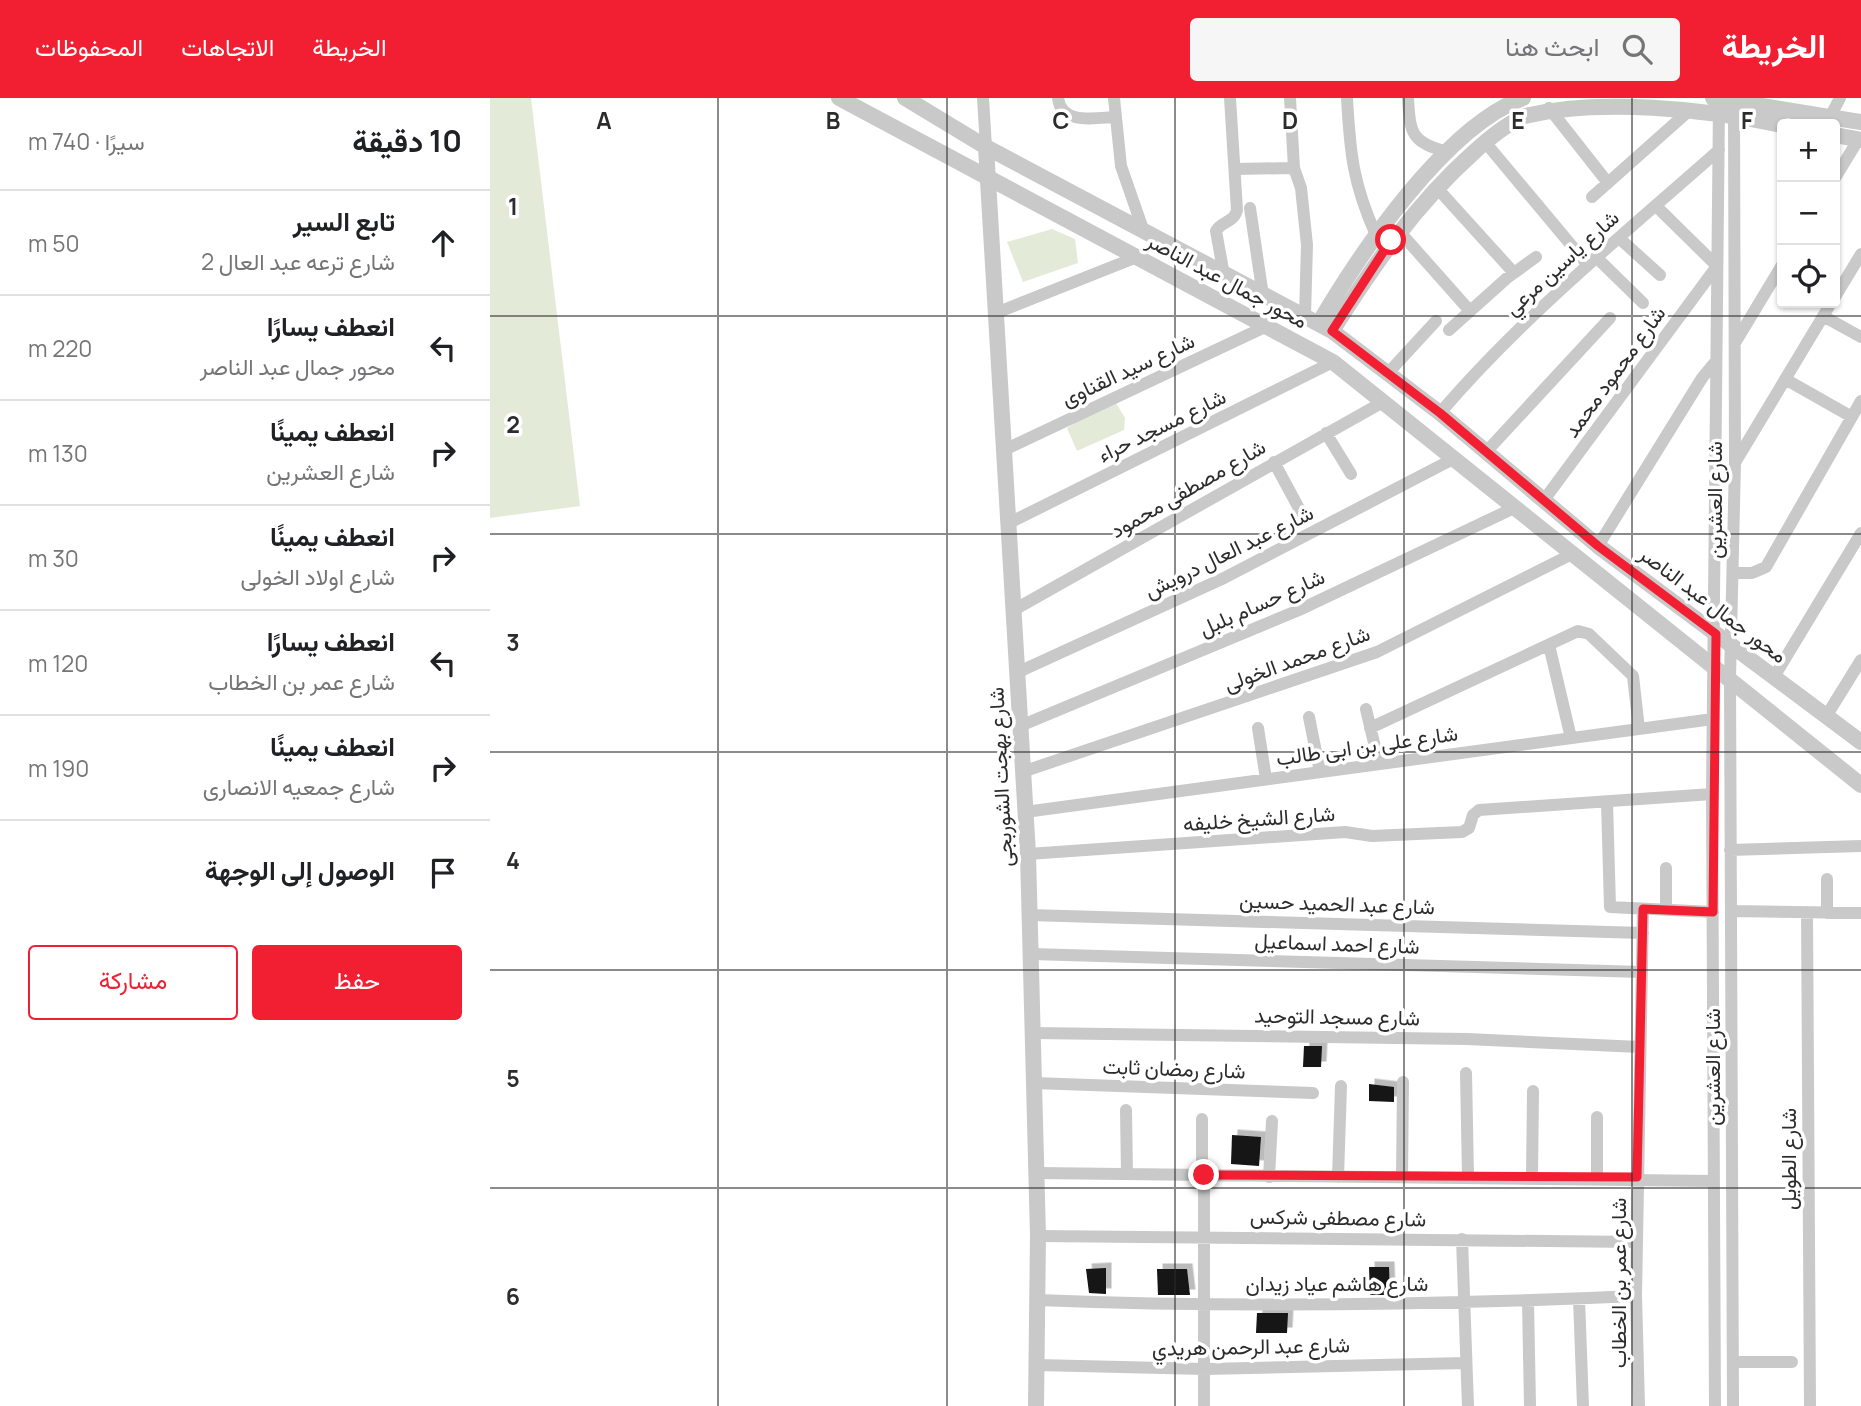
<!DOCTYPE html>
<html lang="ar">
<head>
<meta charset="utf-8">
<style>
  :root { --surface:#fff; --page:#f6f6f6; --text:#202124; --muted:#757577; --line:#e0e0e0; --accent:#f21f32 }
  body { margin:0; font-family:Manrope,Vazirmatn,sans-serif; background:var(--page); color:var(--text); direction:rtl }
  .controls { position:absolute; right:21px; top:21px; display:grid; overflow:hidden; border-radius:7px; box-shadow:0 2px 5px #0004 }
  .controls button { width:63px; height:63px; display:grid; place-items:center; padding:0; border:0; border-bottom:2px solid var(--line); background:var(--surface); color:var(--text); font:35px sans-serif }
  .stop { position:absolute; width:21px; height:21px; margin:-16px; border:5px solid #f21f32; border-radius:50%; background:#fff }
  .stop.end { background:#f21f32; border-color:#fff; box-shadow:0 2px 7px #0008 }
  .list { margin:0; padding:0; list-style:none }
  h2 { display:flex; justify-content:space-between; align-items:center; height:91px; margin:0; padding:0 28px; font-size:30px }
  h2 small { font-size:23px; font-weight:400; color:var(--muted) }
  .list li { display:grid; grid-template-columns:46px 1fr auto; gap:21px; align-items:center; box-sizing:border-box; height:105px; padding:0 28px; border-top:2px solid var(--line) }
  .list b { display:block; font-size:26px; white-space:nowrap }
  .list p { margin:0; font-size:23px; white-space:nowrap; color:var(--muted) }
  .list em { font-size:23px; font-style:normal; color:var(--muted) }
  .actions { display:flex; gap:14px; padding:21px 28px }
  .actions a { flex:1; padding:16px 0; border:2px solid var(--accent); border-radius:7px; text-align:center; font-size:24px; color:var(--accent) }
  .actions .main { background:var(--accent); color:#fff }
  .icon { flex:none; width:38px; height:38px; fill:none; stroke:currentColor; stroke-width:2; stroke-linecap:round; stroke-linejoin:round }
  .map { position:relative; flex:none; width:1371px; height:1308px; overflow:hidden; direction:ltr }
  header { display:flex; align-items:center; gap:42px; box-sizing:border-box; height:98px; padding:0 35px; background:var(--accent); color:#fff }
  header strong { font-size:33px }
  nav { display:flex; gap:38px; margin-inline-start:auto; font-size:24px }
  .search { width:490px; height:63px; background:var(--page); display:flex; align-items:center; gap:18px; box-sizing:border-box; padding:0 24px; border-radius:7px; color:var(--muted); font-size:26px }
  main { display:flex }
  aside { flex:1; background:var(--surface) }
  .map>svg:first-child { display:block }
  .green { fill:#e3ebd8 }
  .building { fill:#131313; filter:url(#shadow) }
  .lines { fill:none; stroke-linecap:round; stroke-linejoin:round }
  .minor { stroke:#c9c9c9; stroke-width:12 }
  .tertiary { stroke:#c9c9c9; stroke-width:16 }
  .route { stroke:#f21f32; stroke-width:9 }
  .grid { fill:none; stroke:#2c2c2c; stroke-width:2; stroke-opacity:0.55 }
  .labels { text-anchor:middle; stroke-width:7; stroke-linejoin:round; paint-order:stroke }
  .street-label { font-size:21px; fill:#2c2c2c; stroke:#fff }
  .grid-label { font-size:23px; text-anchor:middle; font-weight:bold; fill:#2c2c2c; stroke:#fff; stroke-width:7; stroke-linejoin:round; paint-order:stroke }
</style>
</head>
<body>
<header>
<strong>الخريطة</strong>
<div class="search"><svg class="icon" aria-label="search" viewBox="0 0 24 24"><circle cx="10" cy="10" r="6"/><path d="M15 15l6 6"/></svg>ابحث هنا</div>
<nav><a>الخريطة</a><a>الاتجاهات</a><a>المحفوظات</a></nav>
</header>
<main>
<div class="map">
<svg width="1371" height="1308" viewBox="0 0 1371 1308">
  <defs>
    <filter id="shadow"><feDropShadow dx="5.5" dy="-5.5" stdDeviation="0" flood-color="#0004"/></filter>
  </defs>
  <rect width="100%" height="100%" fill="#fff"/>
  <path class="green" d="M 0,0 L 41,0 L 90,408 L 0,420 Z
    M 562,131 L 585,141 L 588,165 L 533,184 L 517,144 Z
    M 623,300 L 635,320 L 634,332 L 587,353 L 577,330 Z"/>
  <path class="building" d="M 814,948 L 832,948 L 831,969 L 813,969 Z
    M 879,986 L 904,989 L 904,1004 L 879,1003 Z
    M 742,1037 L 771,1039 L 769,1068 L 741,1066 Z
    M 879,1169 L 899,1169 L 900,1197 L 880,1197 Z
    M 616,1170 L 616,1196 L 599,1195 L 596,1171 Z
    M 667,1171 L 697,1171 L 700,1197 L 668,1197 Z
    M 767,1215 L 798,1215 L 797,1235 L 766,1235 Z"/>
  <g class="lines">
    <path class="minor" d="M 493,0 L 496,49
      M 568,0 C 571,27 605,20 624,19
      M 624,0 L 631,68 L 654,134
      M 800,0 L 804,70 L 811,90 L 817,147 L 815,217
      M 857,0 C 860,55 863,86 886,137
      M 918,0 C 920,37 922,44 958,54
      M 1059,10 L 1118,85
      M 1340,19 L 1350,0
      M 995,44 L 1097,166
      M 745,71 L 804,70
      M 1345,80 L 1368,42
      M 947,90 L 1024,175
      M 1102,99 L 1201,11
      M 760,110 L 773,198
      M 909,133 L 980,213
      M 1129,140 L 1170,177
      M 1106,159 L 1153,205
      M 734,177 L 726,133 C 731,123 744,125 747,112 L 740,0
      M 1345,199 L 1371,156
      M 506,215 L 647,159
      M 1333,218 L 1371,239
      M 959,232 L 1017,180 L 1046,159
      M 1245,245 L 1292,167
      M 898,275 L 946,223
      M 1295,281 L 1362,319
      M 950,315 C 1033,218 1133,137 1229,52
      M 836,335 L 861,376
      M 514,352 L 779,227
      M 996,354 L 1120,220
      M 1246,363 L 1341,205
      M 784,364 L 812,416
      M 1054,402 L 1227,168 L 1166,108
      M 517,426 L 843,264
      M 1108,448 L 1212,280 L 1226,263
      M 1244,475 L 1262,475 L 1276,469 L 1371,303
      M 522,513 L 893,304
      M 1059,547 L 1081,640
      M 526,575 L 734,480 L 965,360
      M 1284,579 L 1371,435
      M 876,611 L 889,666
      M 1337,617 L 1371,562
      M 819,619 L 830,674
      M 530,628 L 809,512 L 1026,409
      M 768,630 L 776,681
      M 880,630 L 1088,533 L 1099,536 L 1143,578 L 1149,631
      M 532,674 L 887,554 L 1082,456
      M 1117,704 L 1120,809 L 1223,814
      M 535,714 L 1223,621
      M 1240,752 L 1371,748
      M 538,756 L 855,734 L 882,738 L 972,734 L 979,730 L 983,717 L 989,712 L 1222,696
      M 1337,781 L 1337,815
      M 1176,812 L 1176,770
      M 1241,813 L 1371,815
      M 1317,814 L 1320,1308
      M 539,817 L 1153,835
      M 541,856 L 1152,874
      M 543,935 L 977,941 L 1150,949
      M 976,975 L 978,1078
      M 544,985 L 823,995
      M 636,1012 L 637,1076
      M 712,1021 L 712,1077
      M 547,1075 L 1224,1083
      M 714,1077 L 714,1308
      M 779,1079 L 782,1023
      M 848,1079 L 851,988
      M 912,1079 L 913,984
      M 1042,1079 L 1043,993
      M 1107,1079 L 1107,1019
      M 548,1138 L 1147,1144
      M 972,1141 L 978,1308
      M 1089,1201 L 1093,1308
      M 548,1202 C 747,1210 947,1207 1146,1198
      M 1038,1203 L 1040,1308
      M 1243,1264 L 1302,1264
      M 547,1267 L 715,1271 L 976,1265
      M 1149,1308 L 1146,1198 L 1153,811
      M 1225,1308 L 1222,696 L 1229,7
      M 1243,1308 L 1240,580 L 1245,364 L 1244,10"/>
    <path class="tertiary" d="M 349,0 L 843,264 L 1371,687
      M 415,0 L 496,49 L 842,233 L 950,315 L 1108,448 L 1371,644
      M 1223,0 L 1371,24
      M 1345,37 L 1371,42
      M 496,49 L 538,756 L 548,1138 L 546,1308
      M 829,225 C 871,154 954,30 1033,0
      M 842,233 C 883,168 925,107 983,55 C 998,41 1016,26 1035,18 C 1110,0 1215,11 1292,27"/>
  </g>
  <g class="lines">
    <path class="route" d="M 714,1077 L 1147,1079 L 1153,811 L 1223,814 L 1226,536 L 1108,448 L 950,315 L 842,233 L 901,142"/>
  </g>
  <path class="grid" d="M 228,0 L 228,1308M 457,0 L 457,1308M 685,0 L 685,1308M 914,0 L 914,1308M 1142,0 L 1142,1308M 0,218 L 1371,218M 0,436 L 1371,436M 0,654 L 1371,654M 0,872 L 1371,872M 0,1090 L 1371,1090"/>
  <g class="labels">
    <g class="street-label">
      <text transform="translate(1072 165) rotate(-42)" y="7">شارع ياسين مرعي</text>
      <text transform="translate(737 183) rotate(28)" y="7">محور جمال عبد الناصر</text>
      <text transform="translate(638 272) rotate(-25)" y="7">شارع سيد القناوى</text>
      <text transform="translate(1125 274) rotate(-54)" y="7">شارع محمود محمد</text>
      <text transform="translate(672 328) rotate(-26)" y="7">شارع مسجد حراء</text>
      <text transform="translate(698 391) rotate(-30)" y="7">شارع مصطفى محمود</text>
      <text transform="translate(1225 402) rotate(-90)" y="7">شارع العشرين</text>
      <text transform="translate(739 454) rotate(-26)" y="7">شارع عبد العال درويش</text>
      <text transform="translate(772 505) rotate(-24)" y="7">شارع حسام بلبل</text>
      <text transform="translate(1223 507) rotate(37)" y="7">محور جمال عبد الناصر</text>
      <text transform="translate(807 561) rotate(-20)" y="7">شارع محمد الخولى</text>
      <text transform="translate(877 648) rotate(-8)" y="7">شارع على بن ابى طالب</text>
      <text transform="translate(511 679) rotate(-93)" y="7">شارع بهجت الشوربجى</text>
      <text transform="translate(769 721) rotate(-4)" y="7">شارع الشيخ خليفه</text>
      <text transform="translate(847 806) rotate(2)" y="7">شارع عبد الحميد حسين</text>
      <text transform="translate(847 846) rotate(2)" y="7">شارع احمد اسماعيل</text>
      <text transform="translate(847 919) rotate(1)" y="7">شارع مسجد التوحيد</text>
      <text transform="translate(1223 969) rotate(-90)" y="7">شارع العشرين</text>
      <text transform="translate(684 971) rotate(2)" y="7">شارع رمضان ثابت</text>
      <text transform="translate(1299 1061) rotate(-90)" y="7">شارع الطويل</text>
      <text transform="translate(848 1120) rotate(1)" y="7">شارع مصطفى شركس</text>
      <text transform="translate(1129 1185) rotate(-90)" y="7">شارع عمر بن الخطاب</text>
      <text x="847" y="1193">شارع هاشم عياد زيدان</text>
      <text transform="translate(761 1249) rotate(-1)" y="7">شارع عبد الرحمن هريدي</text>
    </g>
  </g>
  <g class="grid-label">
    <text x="114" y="31">A</text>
    <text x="343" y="31">B</text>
    <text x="571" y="31">C</text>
    <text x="800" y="31">D</text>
    <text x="1028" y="31">E</text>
    <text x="1257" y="31">F</text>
    <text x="23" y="117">1</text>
    <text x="23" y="335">2</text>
    <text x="23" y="553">3</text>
    <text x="23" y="771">4</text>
    <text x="23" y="989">5</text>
    <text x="23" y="1207">6</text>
  </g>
</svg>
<div class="controls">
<button>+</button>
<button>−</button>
<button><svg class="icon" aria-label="locate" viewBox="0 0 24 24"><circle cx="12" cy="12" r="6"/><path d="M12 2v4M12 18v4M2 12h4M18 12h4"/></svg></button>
</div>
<div class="stop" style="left:901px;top:142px"></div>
<div class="stop end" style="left:714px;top:1077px"></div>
</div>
<aside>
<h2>10 دقيقة<small>سيرًا · 740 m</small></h2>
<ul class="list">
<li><svg class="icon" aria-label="ahead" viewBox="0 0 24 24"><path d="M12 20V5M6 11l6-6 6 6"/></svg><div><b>تابع السير</b><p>شارع ترعه عبد العال 2</p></div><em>50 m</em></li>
<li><svg class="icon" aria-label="left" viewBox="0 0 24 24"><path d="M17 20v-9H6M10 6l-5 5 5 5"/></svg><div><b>انعطف يسارًا</b><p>محور جمال عبد الناصر</p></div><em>220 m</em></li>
<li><svg class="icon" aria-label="right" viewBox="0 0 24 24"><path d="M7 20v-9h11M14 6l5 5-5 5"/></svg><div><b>انعطف يمينًا</b><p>شارع العشرين</p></div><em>130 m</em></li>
<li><svg class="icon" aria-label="right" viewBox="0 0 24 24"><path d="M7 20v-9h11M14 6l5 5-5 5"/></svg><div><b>انعطف يمينًا</b><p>شارع اولاد الخولى</p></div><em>30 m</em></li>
<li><svg class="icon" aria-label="left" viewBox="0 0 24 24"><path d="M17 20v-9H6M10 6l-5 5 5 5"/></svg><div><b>انعطف يسارًا</b><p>شارع عمر بن الخطاب</p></div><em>120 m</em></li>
<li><svg class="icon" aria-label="right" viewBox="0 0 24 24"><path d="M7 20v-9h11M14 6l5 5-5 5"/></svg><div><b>انعطف يمينًا</b><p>شارع جمعيه الانصارى</p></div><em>190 m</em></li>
<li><svg class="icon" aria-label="arrive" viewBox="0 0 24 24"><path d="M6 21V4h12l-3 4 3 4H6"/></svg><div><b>الوصول إلى الوجهة</b></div></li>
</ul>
<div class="actions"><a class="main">حفظ</a><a>مشاركة</a></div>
</aside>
</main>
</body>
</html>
